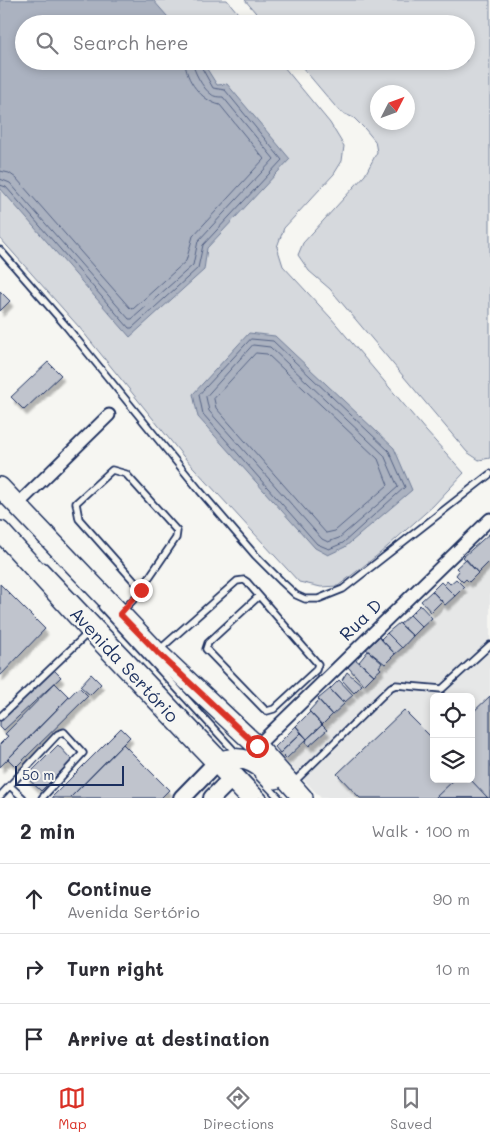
<!DOCTYPE html>
<html lang="en">
<head>
<meta charset="utf-8">
<style>
  :root { --surface:#fff; --page:#f2f2f3; --text:#2b2b33; --muted:#7c7c81; --line:#e1e1e2; --accent:#d93025 }
  body { margin:0; font-family:Mali,sans-serif; background:var(--page); color:var(--text) }
  .controls { position:absolute; right:15px; bottom:15px; display:grid; overflow:hidden; border-radius:8px; box-shadow:0 2px 8px #0003 }
  .controls button { width:45px; height:45px; display:grid; place-items:center; padding:0; border:0; border-bottom:1px solid var(--line); background:var(--surface); color:var(--text); font:25px sans-serif }
  .compass { position:absolute; left:370px; top:85px; width:45px; height:45px; border-radius:50%; background:var(--surface); box-shadow:0 2px 8px #0003; rotate:48deg }
  .scale { position:absolute; left:15px; bottom:12px; width:109px; box-sizing:border-box; padding-left:5px; border:2px solid #1b2f5e; border-top:0; font-size:14px; line-height:18px; white-space:nowrap; color:#1b2f5e; -webkit-text-stroke:4px #f6f6f2; paint-order:stroke }
  .stop { position:absolute; width:15px; height:15px; margin:-11px; border:4px solid #d93025; border-radius:50%; background:#fff }
  .stop.end { background:#d93025; border-color:#fff; box-shadow:0 1px 5px #0008 }
  .list { margin:0; padding:0; list-style:none }
  h2 { display:flex; justify-content:space-between; align-items:center; height:65px; margin:0; padding:0 20px; font-size:21px }
  h2 small { font-size:16px; font-weight:400; color:var(--muted) }
  .list li { display:grid; grid-template-columns:32px 1fr auto; gap:15px; align-items:center; box-sizing:border-box; height:70px; padding:0 20px; border-top:1px solid var(--line) }
  .list b { display:block; font-size:19px; white-space:nowrap }
  .list p { margin:0; font-size:16px; white-space:nowrap; color:var(--muted) }
  .list em { font-size:16px; font-style:normal; color:var(--muted) }
  .icon { flex:none; width:28px; height:28px; fill:none; stroke:currentColor; stroke-width:2; stroke-linecap:round; stroke-linejoin:round }
  .map { position:relative; flex:none; width:490px; height:798px; overflow:hidden }
  .search { position:absolute; background:var(--surface); box-shadow:0 2px 8px #0003; left:15px; right:15px; top:15px; height:55px; display:flex; align-items:center; gap:12px; box-sizing:border-box; padding:0 18px; border-radius:28px; color:var(--muted); font-size:19px }
  .sheet { height:275px; background:var(--surface) }
  nav { display:flex; justify-content:space-around; align-items:center; box-sizing:border-box; height:70px; border-top:1px solid var(--line); background:var(--surface); font-size:14px; color:var(--muted) }
  nav a { display:grid; justify-items:center; gap:2px }
  nav .on { color:var(--accent) }
  .map>svg:first-child { display:block }
  .built { fill:#e6e7e7; fill-rule:evenodd }
  .green { fill:#d6d9dd; stroke:#78849e; fill-rule:evenodd }
  .water { fill:#abb2c0; stroke:#717e99 }
  .lines { fill:none; stroke-linecap:round; stroke-linejoin:round }
  .shore { stroke:#556385; stroke-width:1 }
  .building { fill:#c0c4cd; stroke:#1b2f5e; filter:url(#shadow) }
  .lane-casing { stroke:#1b2f5e; stroke-width:9 }
  .street-casing { stroke:#1b2f5e; stroke-width:15 }
  .secondary-casing { stroke:#1b2f5e; stroke-width:20 }
  .primary-casing { stroke:#1b2f5e; stroke-width:22 }
  .lane { stroke:#f6f6f2; stroke-width:5.5 }
  .street { stroke:#f6f6f2; stroke-width:11 }
  .secondary { stroke:#f6f6f2; stroke-width:16 }
  .primary { stroke:#f6f6f2; stroke-width:19 }
  .route { stroke:#d93025; stroke-width:6 }
  .labels { text-anchor:middle; stroke-width:4.5; stroke-linejoin:round; paint-order:stroke }
  .street-label { font-size:18px; fill:#1b2f5e; stroke:#f6f6f2 }
</style>
</head>
<body>
<div class="map">
<svg width="490" height="798" viewBox="0 0 490 798">
  <defs>
    <filter id="shadow"><feDropShadow dx="3" dy="5.5" stdDeviation="1" flood-color="#0004"/></filter>
  </defs>
  <rect width="100%" height="100%" fill="#f6f6f2"/>
  <filter id="ink" filterUnits="userSpaceOnUse"><feTurbulence type="fractalNoise" baseFrequency=".02" numOctaves="2"/><feDisplacementMap in="SourceGraphic" scale="10" xChannelSelector="R" yChannelSelector="G"/><feConvolveMatrix kernelMatrix="1 2 1 2 8 2 1 2 1" color-interpolation-filters="sRGB"/></filter>
  <g filter="url(#ink)">
    <path class="built" d="M 490,560 L 490,798 L 321,798 L 286,761 ZM 434,697 L 471,697 L 471,779 L 434,779 Z"/>
    <path class="green" d="M 0,0 L 227,0 L 247,24 L 24,24 L 24,61 L 279,61 L 330,123 L 344,146 L 342,161 L 334,174 L 284,228 L 277,247 L 283,266 L 331,318 L 426,431 L 464,473 L 433,506 L 379,554 L 338,586 L 321,587 L 299,582 L 183,456 L 79,327 L 0,238 Z
      M 245,0 L 490,0 L 490,458 L 479,460 L 467,452 L 330,289 L 309,271 L 298,255 L 303,243 L 365,175 L 377,152 L 375,141 L 365,129 L 354,118 L 340,112 L 297,61 L 466,61 L 466,24 L 265,24 ZM 378,92 L 408,92 L 408,122 L 378,122 Z"/>
    <path class="water" d="M 0,0 L 153,0 L 174,24 L 24,24 L 24,61 L 202,61 L 217,85 L 227,84 L 290,159 L 207,248 L 204,270 L 130,337 L 0,188 Z
      M 249,333 L 275,336 L 394,448 L 412,490 L 345,547 L 328,555 L 315,548 L 198,417 L 193,394 Z"/>
    <g class="lines">
      <path class="shore" d="M 0,171 L 9,173 L 16,178 L 130,308 L 133,309 L 186,261 L 193,236 L 264,159 L 220,105 C 202,101 185,80 185,61
        M 0,179 L 10,183 L 129,319 L 132,319 L 193,265 L 198,241 L 274,159 L 223,97 C 219,97 214,97 211,94 C 203,89 193,70 192,61
        M 0,185 L 6,187 L 129,328 L 132,328 L 198,268 L 203,245 L 282,160 L 225,90 L 213,88 L 198,61
        M 251,339 L 273,341 L 389,451 L 405,487 L 343,543 L 329,549 L 317,544 L 203,414 L 199,395 Z
        M 253,345 L 270,347 L 384,455 L 398,487 L 339,538 L 328,542 L 322,539 L 209,411 L 206,397 Z
        M 256,353 L 267,354 L 378,459 L 388,485 L 335,531 L 326,533 L 216,408 L 214,399 Z"/>
    </g>
    <path class="building" d="M 0,291 L 10,301 L 0,311 Z
      M 48,362 L 61,375 L 24,410 L 11,397 Z
      M 490,533 L 490,561 L 478,573 L 463,557 Z
      M 466,559 L 478,573 L 469,582 L 466,579 L 463,582 L 456,575 L 459,571 L 456,568 Z
      M 456,579 L 464,587 L 455,596 L 444,585 L 447,581 L 450,584 Z
      M 441,582 L 455,596 L 445,605 L 432,591 Z
      M 0,584 L 45,629 L 0,676 Z
      M 432,591 L 442,601 L 431,612 L 421,601 Z
      M 420,605 L 432,618 L 422,627 L 410,615 Z
      M 410,615 L 422,627 L 413,636 L 400,624 Z
      M 399,623 L 413,636 L 402,648 L 387,633 Z
      M 387,633 L 402,648 L 395,654 L 381,639 Z
      M 379,637 L 395,654 L 385,664 L 366,649 Z
      M 368,651 L 382,663 L 379,667 L 381,669 L 374,675 L 359,662 Z
      M 355,659 L 374,675 L 364,685 L 348,667 Z
      M 54,670 L 61,677 L 4,730 L 0,726 L 0,720 Z
      M 347,672 L 362,685 L 354,693 L 342,680 Z
      M 91,674 L 101,684 L 90,695 L 80,686 Z
      M 339,680 L 353,695 L 345,702 L 343,700 L 341,701 L 330,689 Z
      M 55,683 L 69,697 L 0,767 L 0,744 L 8,736 L 5,734 Z
      M 79,687 L 88,696 L 16,767 L 8,759 Z
      M 330,689 L 344,704 L 332,715 L 318,699 Z
      M 490,696 L 490,798 L 360,798 L 337,774 L 404,710 L 434,740 L 434,779 L 471,779 L 471,714 Z
      M 319,700 L 332,715 L 322,725 L 309,711 Z
      M 310,712 L 322,725 L 307,739 L 296,726 Z
      M 322,725 L 327,730 L 309,746 L 306,742 L 307,739 Z
      M 296,726 L 301,733 L 280,753 L 275,747 Z
      M 121,728 L 130,737 L 70,798 L 51,798 Z
      M 301,733 L 307,739 L 286,759 L 280,753 Z
      M 123,744 L 169,790 L 161,798 L 70,798 Z
      M 58,745 L 72,760 L 41,791 L 26,777 Z
      M 455,779 L 470,779 L 488,798 L 435,798 Z"/>
    <g class="lines">
      <g class="lane-casing">
        <path id="lane" d="M 0,250 L 66,326 L 200,491 L 255,555 L 282,582 L 296,595 L 305,599 L 318,599 L 343,589 L 490,474
          M 44,566 L 224,756
          M 102,607 L 238,755
          M 121,612 L 135,598 L 176,538 L 177,531 L 126,474 L 112,470 L 76,503 L 79,519 L 141,589
          M 158,651 L 237,581 L 244,580 L 247,582 L 318,664 L 316,670 L 274,709 L 267,711 L 264,709 L 206,649 L 208,643 L 259,596
          M 0,717 L 89,632
          M 230,762 L 264,798
          M 258,776 L 279,798
          M 294,782 L 391,687 L 396,685 L 442,689 L 490,645
          M 10,786 L 23,798
          M 0,796 L 58,734 L 64,732 L 83,753 L 42,798"/>
      </g>
      <g class="street-casing">
        <path id="street" d="M 17,505 L 109,415
          M 257,746 L 490,519"/>
      </g>
      <g class="secondary-casing">
        <path id="secondary" d="M 182,798 L 216,763
          M 212,798 L 231,779"/>
      </g>
      <g class="primary-casing">
        <path id="primary" d="M 0,487 L 157,652 L 257,746 L 303,798
          M 0,531 L 90,630 L 250,798
          M 216,763 C 241,752 256,762 275,779"/>
      </g>
      <use href="#lane" class="lane"/>
      <use href="#street" class="street"/>
      <use href="#secondary" class="secondary"/>
      <use href="#primary" class="primary"/>
    </g>
  </g>
  <g class="lines" filter="url(#ink)">
    <path class="route" d="M 141,590 L 120,614 L 157,652 L 257,746"/>
  </g>
  <g class="labels">
    <g class="street-label">
      <text transform="translate(361 620) rotate(-44)" y="6">Rua D</text>
      <text transform="translate(124 665) rotate(47)" y="6">Avenida Sertório</text>
    </g>
  </g>
</svg>
<div class="controls">
<button><svg class="icon" aria-label="locate" viewBox="0 0 24 24"><circle cx="12" cy="12" r="6"/><path d="M12 2v4M12 18v4M2 12h4M18 12h4"/></svg></button>
<button><svg class="icon" aria-label="layers" viewBox="0 0 24 24"><path d="M12 4l9 5-9 5-9-5zM3 14l9 5 9-5"/></svg></button>
</div>
<svg class="compass" viewBox="-18 -18 36 36"><path d="M0-13l5 13h-10z" fill="#e53935"/><path d="M0 13l5-13h-10z" fill="#7c7c81"/></svg>
<div class="scale">50 m</div>
<div class="stop" style="left:257px;top:746px"></div>
<div class="stop end" style="left:141px;top:590px"></div>
<div class="search"><svg class="icon" aria-label="search" viewBox="0 0 24 24"><circle cx="10" cy="10" r="6"/><path d="M15 15l6 6"/></svg>Search here</div>
</div>
<section class="sheet">
<h2>2 min<small>Walk · 100 m</small></h2>
<ul class="list">
<li><svg class="icon" aria-label="ahead" viewBox="0 0 24 24"><path d="M12 20V5M6 11l6-6 6 6"/></svg><div><b>Continue</b><p>Avenida Sertório</p></div><em>90 m</em></li>
<li><svg class="icon" aria-label="right" viewBox="0 0 24 24"><path d="M7 20v-9h11M14 6l5 5-5 5"/></svg><div><b>Turn right</b></div><em>10 m</em></li>
<li><svg class="icon" aria-label="arrive" viewBox="0 0 24 24"><path d="M6 21V4h12l-3 4 3 4H6"/></svg><div><b>Arrive at destination</b></div></li>
</ul>
</section>
<nav>
<a class="on"><svg class="icon" aria-label="map" viewBox="0 0 24 24"><path d="M3 6l6-2 6 2 6-2v14l-6 2-6-2-6 2zM9 4v14M15 6v14"/></svg>Map</a>
<a><svg class="icon" aria-label="directions" viewBox="0 0 24 24"><path d="M12 3l9 9-9 9-9-9zM9 14v-3h6M13 9l2 2-2 2"/></svg>Directions</a>
<a><svg class="icon" aria-label="saved" viewBox="0 0 24 24"><path d="M7 4h10v16l-5-4-5 4z"/></svg>Saved</a>
</nav>
</body>
</html>
